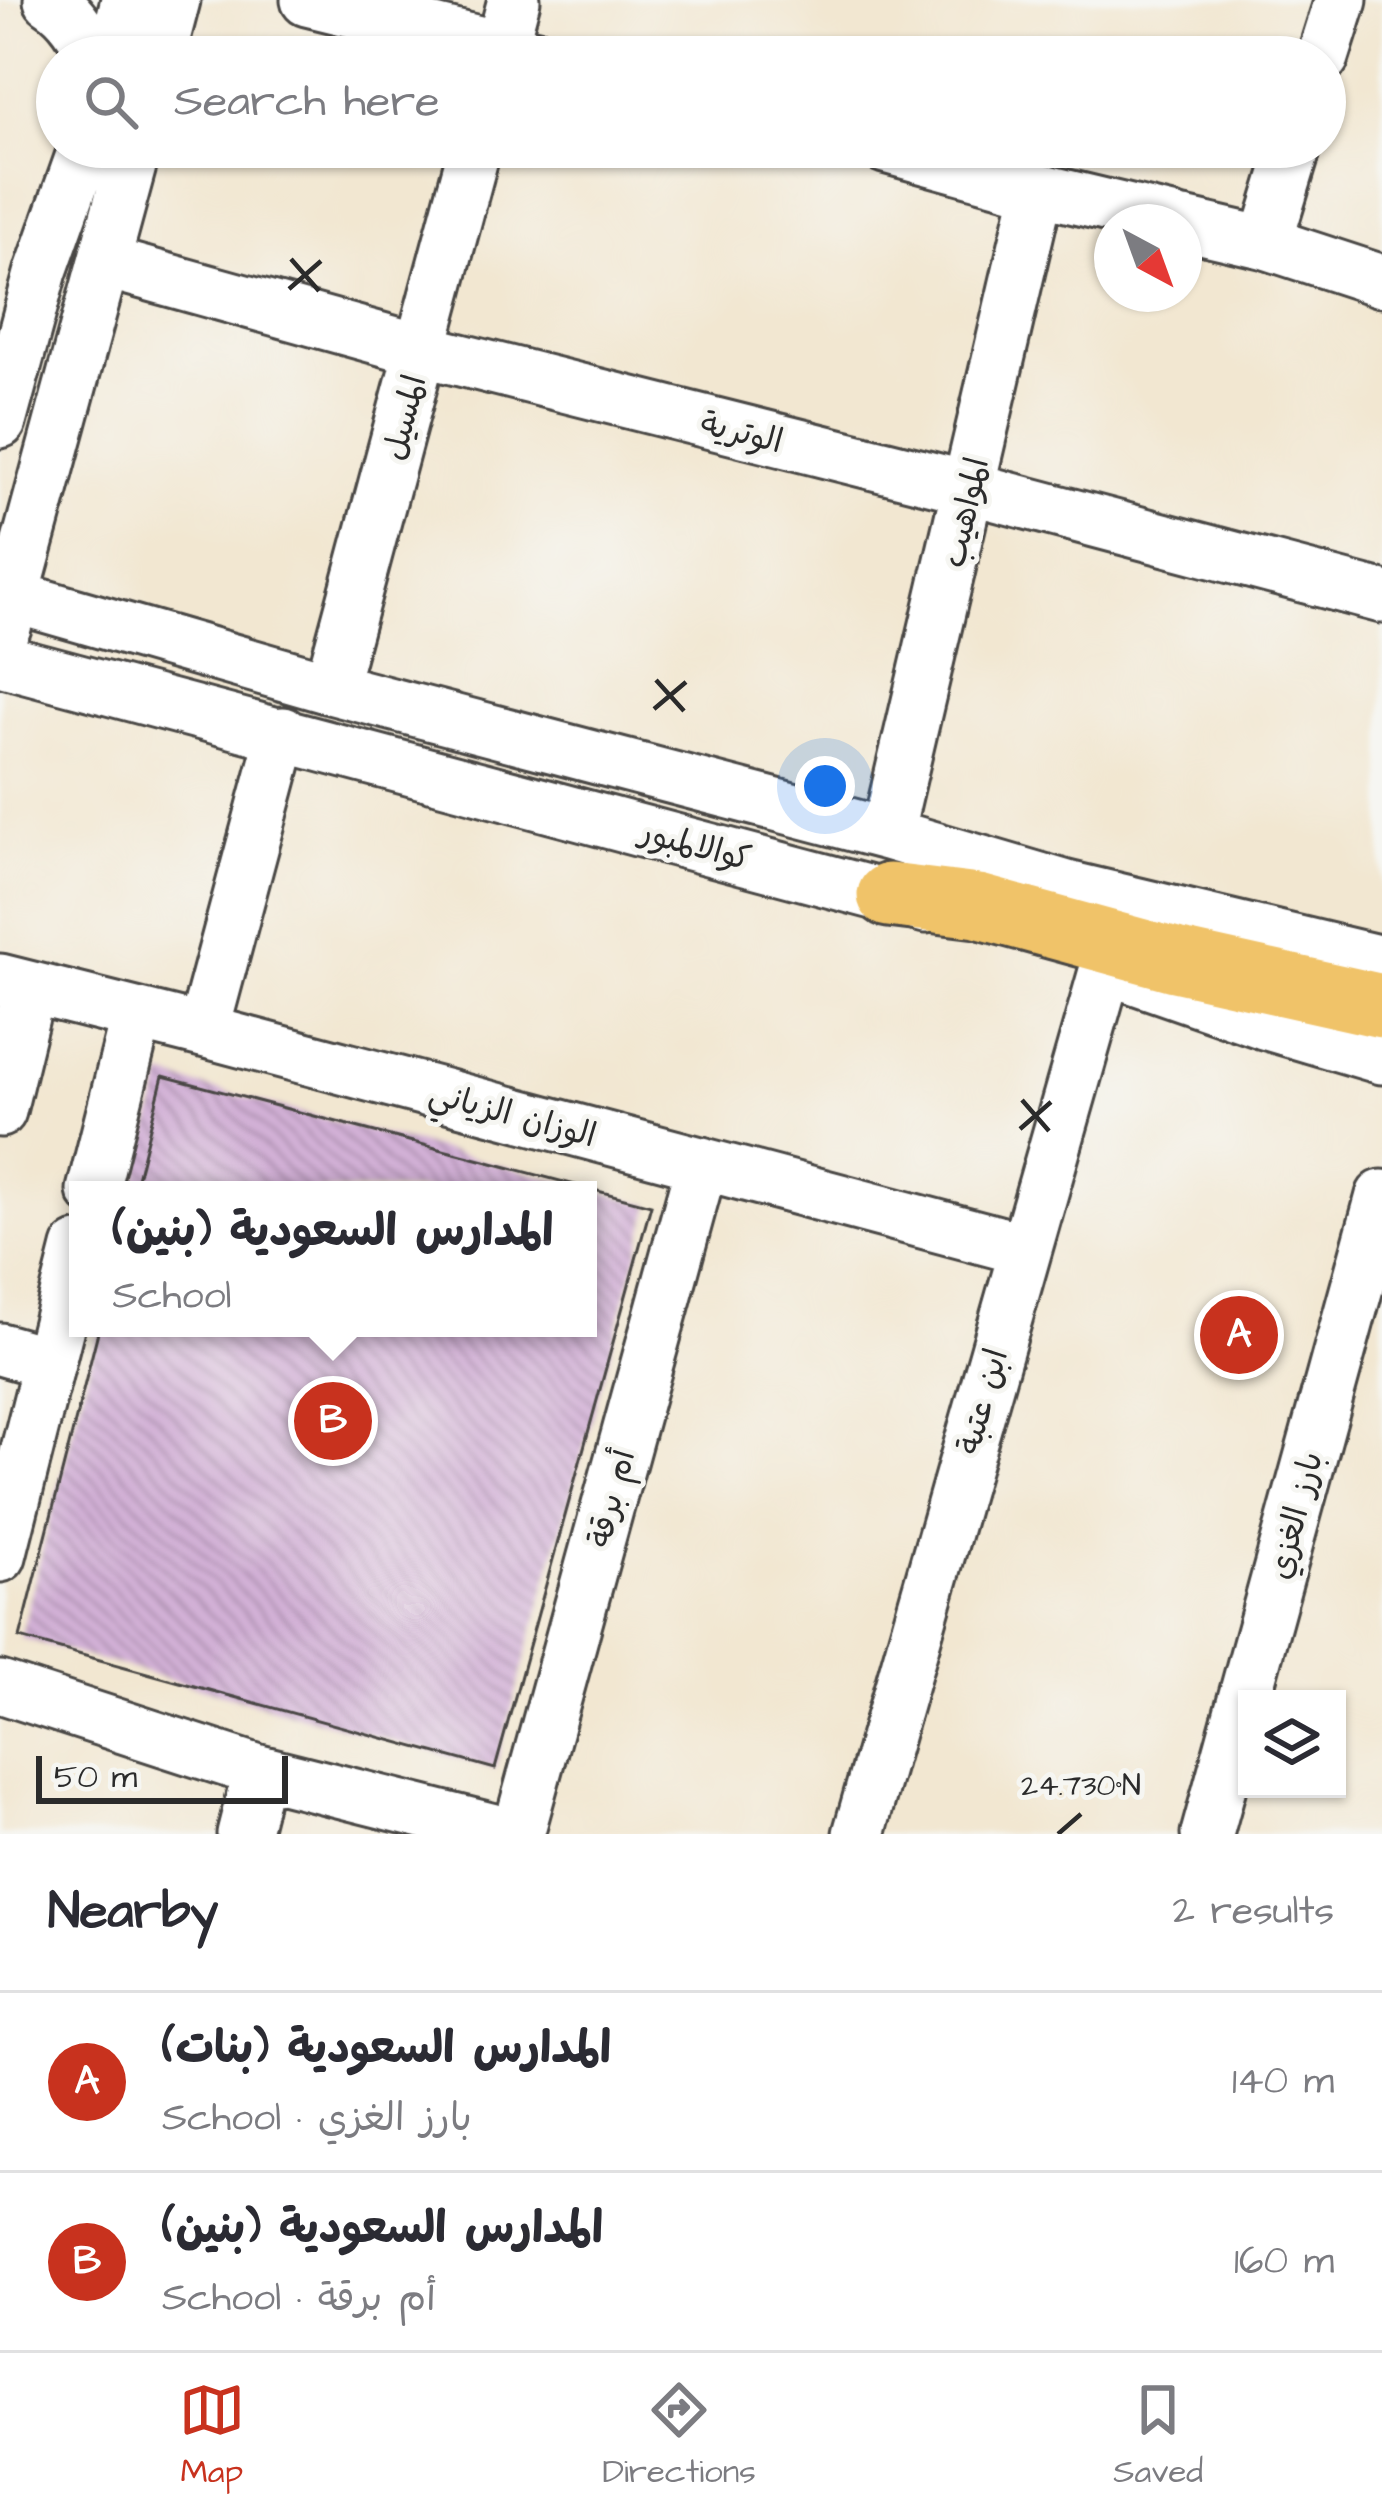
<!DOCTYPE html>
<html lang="en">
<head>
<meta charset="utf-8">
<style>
  :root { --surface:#fff; --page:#f7f7f7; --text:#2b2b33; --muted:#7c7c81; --line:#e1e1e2; --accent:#c8321e }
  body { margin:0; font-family:"Architects Daughter","Playpen Sans Arabic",sans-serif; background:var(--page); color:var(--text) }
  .controls { position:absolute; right:36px; bottom:36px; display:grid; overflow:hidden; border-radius:0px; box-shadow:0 3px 9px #0004 }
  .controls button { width:108px; height:108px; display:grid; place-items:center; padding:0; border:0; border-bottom:3px solid var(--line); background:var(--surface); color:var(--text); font:60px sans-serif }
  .compass { position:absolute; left:1094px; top:204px; width:108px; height:108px; border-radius:50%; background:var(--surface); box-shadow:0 3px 9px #0004; rotate:139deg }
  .scale { position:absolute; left:36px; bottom:30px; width:252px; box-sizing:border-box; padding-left:12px; border:6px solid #2b2b2b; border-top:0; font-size:33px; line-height:42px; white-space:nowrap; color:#2b2b2b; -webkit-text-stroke:9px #f6f6f2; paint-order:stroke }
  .you { position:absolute; left:825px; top:786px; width:42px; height:42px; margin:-30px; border:9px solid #fff; border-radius:50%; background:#1a73e8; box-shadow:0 0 0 18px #1a73e833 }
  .badge { display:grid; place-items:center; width:78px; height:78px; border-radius:50%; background:var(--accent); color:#fff; font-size:39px; font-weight:700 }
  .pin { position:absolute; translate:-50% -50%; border:6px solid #fff; box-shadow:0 3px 12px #0006 }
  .popup { position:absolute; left:69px; top:1181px; width:528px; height:156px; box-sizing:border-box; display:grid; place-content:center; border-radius:0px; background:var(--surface); filter:drop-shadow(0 3px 9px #0005); font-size:39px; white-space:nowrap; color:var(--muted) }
  .popup b { font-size:45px; color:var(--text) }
  .popup::after { content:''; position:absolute; left:50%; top:100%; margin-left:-24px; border:24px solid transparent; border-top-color:var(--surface) }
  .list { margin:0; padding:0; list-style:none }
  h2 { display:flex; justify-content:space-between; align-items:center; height:156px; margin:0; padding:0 48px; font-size:51px }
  h2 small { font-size:39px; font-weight:400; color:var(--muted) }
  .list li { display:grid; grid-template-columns:78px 1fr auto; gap:36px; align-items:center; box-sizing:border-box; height:180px; padding:0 48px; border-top:3px solid var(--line) }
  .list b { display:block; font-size:45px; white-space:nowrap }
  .list p { margin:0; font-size:39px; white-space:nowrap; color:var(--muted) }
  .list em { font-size:39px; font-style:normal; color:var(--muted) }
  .icon { flex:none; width:66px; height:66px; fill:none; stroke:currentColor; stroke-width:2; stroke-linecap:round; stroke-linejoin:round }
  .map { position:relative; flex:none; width:1382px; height:1834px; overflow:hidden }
  .search { position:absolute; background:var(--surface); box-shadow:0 3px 9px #0004; left:36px; right:36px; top:36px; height:132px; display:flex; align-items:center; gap:30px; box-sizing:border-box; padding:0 42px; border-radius:66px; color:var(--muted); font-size:45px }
  .sheet { height:516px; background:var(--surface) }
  nav { display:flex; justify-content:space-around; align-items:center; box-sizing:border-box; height:168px; border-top:3px solid var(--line); background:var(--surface); font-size:33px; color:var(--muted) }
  nav a { display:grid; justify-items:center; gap:6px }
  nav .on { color:var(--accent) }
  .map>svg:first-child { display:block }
  .building { fill:url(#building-back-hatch) }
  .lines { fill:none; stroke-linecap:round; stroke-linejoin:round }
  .minor-casing { stroke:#494744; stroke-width:57 }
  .major-casing { stroke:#494744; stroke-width:69 }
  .minor { stroke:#fff; stroke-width:51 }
  .major { stroke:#f0c369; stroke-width:63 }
  .ticks { fill:none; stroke:#2b2b2b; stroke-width:4.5 }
  .labels { text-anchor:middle; stroke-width:10; stroke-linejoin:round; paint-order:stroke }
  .street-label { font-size:33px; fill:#2b2b2b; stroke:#f6f6f2 }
  .ticks-label { font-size:30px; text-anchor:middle; fill:#2b2b2b; stroke:#f6f6f2; stroke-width:10; stroke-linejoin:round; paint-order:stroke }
</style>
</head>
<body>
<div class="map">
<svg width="1382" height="1834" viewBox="0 0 1382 1834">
  <defs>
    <pattern id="building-back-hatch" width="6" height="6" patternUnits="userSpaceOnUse" patternTransform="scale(3)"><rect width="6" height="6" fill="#d2b0d6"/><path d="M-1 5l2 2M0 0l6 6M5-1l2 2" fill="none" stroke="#ab8fae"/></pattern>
  </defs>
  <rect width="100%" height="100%" fill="#f6f6f2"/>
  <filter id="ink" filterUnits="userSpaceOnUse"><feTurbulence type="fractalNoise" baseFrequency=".00833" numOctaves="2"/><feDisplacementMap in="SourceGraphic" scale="24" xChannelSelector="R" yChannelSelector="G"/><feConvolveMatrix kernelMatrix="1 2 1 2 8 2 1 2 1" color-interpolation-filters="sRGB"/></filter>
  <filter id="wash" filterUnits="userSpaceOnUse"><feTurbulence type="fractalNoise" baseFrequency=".004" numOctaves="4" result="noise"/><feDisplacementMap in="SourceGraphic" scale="48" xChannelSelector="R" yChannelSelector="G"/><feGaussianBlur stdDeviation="2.7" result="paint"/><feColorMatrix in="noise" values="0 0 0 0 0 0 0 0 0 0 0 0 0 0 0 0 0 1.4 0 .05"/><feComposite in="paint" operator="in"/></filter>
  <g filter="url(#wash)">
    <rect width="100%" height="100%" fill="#f2e7d1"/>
    <g id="blocks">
      <path class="building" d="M 163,1076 L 651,1205 L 495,1769 L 20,1638 L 99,1328 L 588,1328 L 588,1190 L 134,1190 Z"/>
    </g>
  </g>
  <g filter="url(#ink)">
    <use href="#blocks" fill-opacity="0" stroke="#494744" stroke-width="3"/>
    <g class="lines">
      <g class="minor-casing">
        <path id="minor" d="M 50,0 C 72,14 83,34 95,57
          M 307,0 L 540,57
          M 113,57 L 127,0
          M 159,57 L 174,0
          M 499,57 L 514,0
          M 1323,57 L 1341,0
          M 885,147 L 1038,189 L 1176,222
          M 1184,224 L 1266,243 L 1382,281
          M 1266,243 L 1295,147
          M 104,262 L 421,350 L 970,488 L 1382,597
          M 0,422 L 41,271 L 85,147
          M 0,593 L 330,688 L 887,834 L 1067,887 L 1382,962
          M 5,627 L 135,147
          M 0,660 L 926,907
          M 330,688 L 475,147
          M 887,834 L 1038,189
          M 1109,969 L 1264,1023 L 1382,1058
          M 0,980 L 203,1031 L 1024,1249
          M 203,1031 L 283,733
          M 0,1111 L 30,988
          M 93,1190 L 137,1015
          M 0,1349 L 49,1363
          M 0,1556 L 78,1248
          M 0,1687 L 259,1771 L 510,1834
          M 243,1834 L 259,1771
          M 518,1834 L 702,1163
          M 859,1834 L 1106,968
          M 1207,1834 L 1382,1196"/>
      </g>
      <g class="major-casing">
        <path id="major" d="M 889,895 L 978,906 L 1175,960 L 1382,1006"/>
      </g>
      <use href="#minor" class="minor"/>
      <use href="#major" class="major"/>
    </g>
  </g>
  <path class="ticks" d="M 291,259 L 319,291M 289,289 L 321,261M 656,680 L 684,711M 654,709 L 686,682M 1022,1100 L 1049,1131M 1020,1129 L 1051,1102M 1058,1834 L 1081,1814"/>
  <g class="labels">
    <g class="street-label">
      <text transform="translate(403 417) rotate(-75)" y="12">المسيل</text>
      <text transform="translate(742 431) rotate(14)" y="12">الوترية</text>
      <text transform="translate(964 512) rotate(-77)" y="12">المواهيب</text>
      <text transform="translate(696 844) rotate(15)" y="12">كوالالمبور</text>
      <text transform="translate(513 1113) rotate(15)" y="12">الوزان الزياني</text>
      <text transform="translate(981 1401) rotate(-74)" y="12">ابن عتبة</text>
      <text transform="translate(610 1498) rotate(-75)" y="12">أم برقة</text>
      <text transform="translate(1294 1515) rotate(-75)" y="12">بارز الغزي</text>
    </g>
  </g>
  <g class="ticks-label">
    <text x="1081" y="1795">24.730°N</text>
  </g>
</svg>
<div class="controls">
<button><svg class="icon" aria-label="layers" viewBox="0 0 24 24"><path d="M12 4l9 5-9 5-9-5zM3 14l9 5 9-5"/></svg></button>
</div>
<svg class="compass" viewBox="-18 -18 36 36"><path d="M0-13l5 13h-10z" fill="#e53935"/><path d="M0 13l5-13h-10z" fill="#7c7c81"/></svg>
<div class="scale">50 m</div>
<div class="you"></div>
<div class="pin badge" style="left:1239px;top:1335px">A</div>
<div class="pin badge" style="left:333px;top:1421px">B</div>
<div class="popup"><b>المدارس السعودية (بنين)</b>School</div>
<div class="search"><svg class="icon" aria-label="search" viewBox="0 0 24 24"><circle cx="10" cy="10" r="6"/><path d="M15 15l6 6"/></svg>Search here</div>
</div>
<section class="sheet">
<h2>Nearby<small>2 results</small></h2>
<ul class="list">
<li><span class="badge">A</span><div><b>المدارس السعودية (بنات)</b><p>School · بارز الغزي</p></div><em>140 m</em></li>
<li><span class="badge">B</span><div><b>المدارس السعودية (بنين)</b><p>School · أم برقة</p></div><em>160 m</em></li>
</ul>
</section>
<nav>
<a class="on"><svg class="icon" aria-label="map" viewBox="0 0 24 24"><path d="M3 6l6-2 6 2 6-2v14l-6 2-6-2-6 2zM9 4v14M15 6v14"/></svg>Map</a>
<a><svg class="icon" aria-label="directions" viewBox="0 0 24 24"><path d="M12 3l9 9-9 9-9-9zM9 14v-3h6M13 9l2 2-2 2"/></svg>Directions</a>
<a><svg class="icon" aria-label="saved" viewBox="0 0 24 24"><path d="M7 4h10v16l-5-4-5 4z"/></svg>Saved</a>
</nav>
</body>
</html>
